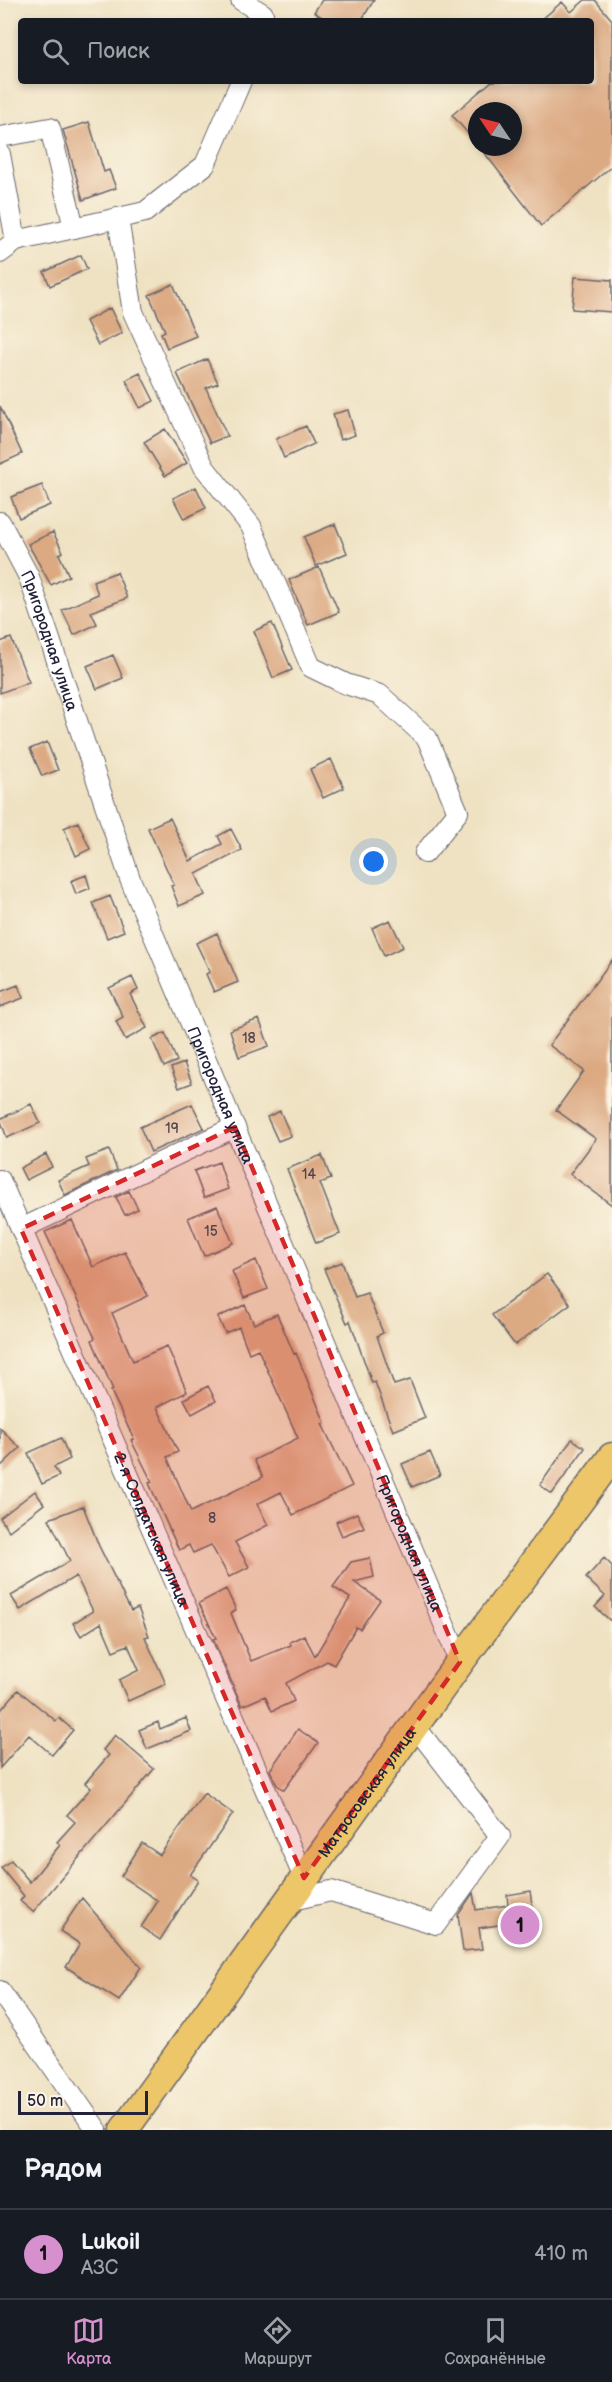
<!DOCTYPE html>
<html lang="ru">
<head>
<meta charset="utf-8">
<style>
  :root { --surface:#171b24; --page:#242831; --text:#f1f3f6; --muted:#9ea1a6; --line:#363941; --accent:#d690ce }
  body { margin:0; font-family:"Balsamiq Sans",sans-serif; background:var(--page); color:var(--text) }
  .compass { position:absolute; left:468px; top:102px; width:54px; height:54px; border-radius:50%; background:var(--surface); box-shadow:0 3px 9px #0003; rotate:305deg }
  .scale { position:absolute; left:18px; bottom:15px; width:130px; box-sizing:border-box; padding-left:6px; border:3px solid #22223b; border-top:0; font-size:16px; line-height:21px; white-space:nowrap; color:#22223b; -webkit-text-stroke:4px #fcf5e5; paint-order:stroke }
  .you { position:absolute; left:374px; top:862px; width:21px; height:21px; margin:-15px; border:4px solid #fff; border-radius:50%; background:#1a73e8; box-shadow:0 0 0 9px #1a73e833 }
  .badge { display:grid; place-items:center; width:39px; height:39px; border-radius:50%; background:var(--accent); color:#111; font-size:20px; font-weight:700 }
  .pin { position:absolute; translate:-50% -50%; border:3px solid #fff; box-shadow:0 2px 6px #0006 }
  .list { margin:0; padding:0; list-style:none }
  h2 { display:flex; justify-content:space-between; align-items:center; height:78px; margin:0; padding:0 24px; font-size:26px }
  h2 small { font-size:20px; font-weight:400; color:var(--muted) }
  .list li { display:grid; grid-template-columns:39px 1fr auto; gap:18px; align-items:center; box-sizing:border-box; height:90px; padding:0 24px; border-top:2px solid var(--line) }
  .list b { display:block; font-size:22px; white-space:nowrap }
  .list p { margin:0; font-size:20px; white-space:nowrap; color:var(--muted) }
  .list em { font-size:20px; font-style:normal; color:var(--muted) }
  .icon { flex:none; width:33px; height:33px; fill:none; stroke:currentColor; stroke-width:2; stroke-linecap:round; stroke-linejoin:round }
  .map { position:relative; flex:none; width:612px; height:2130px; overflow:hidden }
  .search { position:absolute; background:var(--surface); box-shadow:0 3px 9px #0003; left:18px; right:18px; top:18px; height:66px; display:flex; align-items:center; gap:15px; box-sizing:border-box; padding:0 21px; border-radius:6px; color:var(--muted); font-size:22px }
  .sheet { height:168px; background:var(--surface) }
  nav { display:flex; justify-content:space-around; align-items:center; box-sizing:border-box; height:84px; border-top:2px solid var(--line); background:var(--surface); font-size:16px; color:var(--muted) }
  nav a { display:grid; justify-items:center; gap:3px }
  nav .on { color:var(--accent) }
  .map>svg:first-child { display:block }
  .building { fill:#dba982 }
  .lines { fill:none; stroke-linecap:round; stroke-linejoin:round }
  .minor-casing { stroke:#6a656b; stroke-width:22 }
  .highway-casing { stroke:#6a656b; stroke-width:31 }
  .minor { stroke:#fff; stroke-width:20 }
  .highway { stroke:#ecc669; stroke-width:28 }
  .marked { fill:#d62828; fill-opacity:0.2; stroke:#d62828; stroke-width:4.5; stroke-dasharray:12 8; stroke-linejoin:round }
  .labels { text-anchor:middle; stroke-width:4.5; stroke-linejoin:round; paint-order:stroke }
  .number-label { font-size:14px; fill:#50444d }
  .street-label { font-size:16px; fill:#22223b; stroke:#fcf5e5 }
</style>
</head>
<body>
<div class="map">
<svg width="612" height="2130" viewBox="0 0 612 2130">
  <rect width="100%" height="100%" fill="#fcf5e5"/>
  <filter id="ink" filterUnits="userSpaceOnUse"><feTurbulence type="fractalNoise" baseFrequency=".0167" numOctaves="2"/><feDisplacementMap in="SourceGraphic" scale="12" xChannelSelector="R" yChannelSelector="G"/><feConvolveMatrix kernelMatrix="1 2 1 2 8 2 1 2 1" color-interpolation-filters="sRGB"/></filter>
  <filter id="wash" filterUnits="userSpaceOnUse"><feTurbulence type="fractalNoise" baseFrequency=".008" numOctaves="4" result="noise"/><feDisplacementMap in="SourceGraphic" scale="24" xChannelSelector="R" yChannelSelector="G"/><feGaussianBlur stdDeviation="1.35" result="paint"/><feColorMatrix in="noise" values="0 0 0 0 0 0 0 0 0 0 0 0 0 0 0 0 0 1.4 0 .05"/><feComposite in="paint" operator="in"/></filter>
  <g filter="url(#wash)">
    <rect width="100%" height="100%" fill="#efe2c3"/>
    <g id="blocks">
      <path class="building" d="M 322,0 L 374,0 L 361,21 L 328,21 L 314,12 Z
        M 585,0 L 595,0 L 612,20 L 612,166 L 541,226 L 480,147 L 513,147 L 513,111 L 477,111 L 477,144 L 452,115 L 492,81 L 591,81 L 591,21 L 540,21 L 562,2 L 571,12 Z
        M 89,122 L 104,172 L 109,170 L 116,188 L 83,200 L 63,130 Z
        M 81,255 L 87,269 L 50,286 L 44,272 Z
        M 575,277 L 612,280 L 612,312 L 572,309 Z
        M 173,284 L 196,336 L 167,348 L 161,333 L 165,331 L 149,295 Z
        M 110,308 L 122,333 L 98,345 L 86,321 Z
        M 207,359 L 218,383 L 206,388 L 227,436 L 210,443 L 177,373 Z
        M 140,373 L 154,401 L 140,408 L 126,380 Z
        M 0,406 L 22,454 L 0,464 Z
        M 348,410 L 355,435 L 340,440 L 333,414 Z
        M 306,426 L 314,444 L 284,458 L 276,439 Z
        M 165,429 L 187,463 L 165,476 L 144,442 Z
        M 42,485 L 50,505 L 19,518 L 11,497 Z
        M 196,487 L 206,508 L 184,519 L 173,498 Z
        M 335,524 L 347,553 L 316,566 L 304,537 Z
        M 53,532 L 63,552 L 59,554 L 69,576 L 51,585 L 28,544 Z
        M 319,567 L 339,612 L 308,625 L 289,580 Z
        M 117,572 L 127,598 L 91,612 L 97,624 L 74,635 L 62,610 L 98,594 L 93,581 Z
        M 272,623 L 292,670 L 273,678 L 254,631 Z
        M 11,638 L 29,682 L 0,693 L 0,642 Z
        M 113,655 L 123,678 L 97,689 L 87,666 Z
        M 47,742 L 58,770 L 42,776 L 30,749 Z
        M 331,759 L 344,788 L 323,798 L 310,769 Z
        M 170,818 L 190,861 L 222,844 L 218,836 L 231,829 L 242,850 L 196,874 L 205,895 L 179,906 L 171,886 L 174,885 L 148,828 Z
        M 78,822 L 90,849 L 76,856 L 64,828 Z
        M 86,875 L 90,888 L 76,894 L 71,881 Z
        M 110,896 L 124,931 L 107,938 L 93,903 Z
        M 390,920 L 403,947 L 384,956 L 372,928 Z
        M 217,933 L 238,982 L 214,992 L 206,974 L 210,972 L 196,943 Z
        M 612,960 L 612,1205 L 570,1174 L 596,1139 L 556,1110 L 584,1071 L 549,1045 Z
        M 132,977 L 138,990 L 130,994 L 147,1028 L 125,1040 L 116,1021 L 123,1017 L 109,988 Z
        M 18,985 L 23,998 L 0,1007 L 0,992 Z
        M 259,1019 L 269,1046 L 239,1057 L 230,1030 Z
        M 165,1033 L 177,1061 L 164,1067 L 152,1039 Z
        M 184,1063 L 192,1083 L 179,1088 L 171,1068 Z
        M 31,1104 L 40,1123 L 7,1138 L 0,1119 Z
        M 192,1104 L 204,1128 L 151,1152 L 140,1127 Z
        M 280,1111 L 291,1136 L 278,1141 L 267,1117 Z
        M 109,1150 L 117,1170 L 65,1195 L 58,1180 L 89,1166 L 86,1159 Z
        M 46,1154 L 52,1167 L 26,1180 L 20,1168 Z
        M 322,1155 L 331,1179 L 320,1183 L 340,1234 L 316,1243 L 287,1169 Z
        M 219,1162 L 228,1189 L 204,1198 L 194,1171 Z
        M 129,1191 L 138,1209 L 125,1215 L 116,1197 Z
        M 217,1206 L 233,1243 L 204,1256 L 188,1218 Z
        M 72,1220 L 93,1267 L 125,1252 L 148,1296 L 112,1313 L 133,1361 L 167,1346 L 187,1392 L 157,1407 L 178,1452 L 167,1457 L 191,1512 L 263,1477 L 254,1460 L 298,1438 L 258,1349 L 249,1353 L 239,1327 L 225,1333 L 218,1317 L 245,1305 L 254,1324 L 277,1314 L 294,1354 L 296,1353 L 325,1423 L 322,1424 L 352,1486 L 293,1515 L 281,1492 L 257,1504 L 268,1525 L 235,1542 L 249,1567 L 229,1577 L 211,1545 L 193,1553 L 189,1545 L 179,1550 L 163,1515 L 149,1483 L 152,1482 L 131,1440 L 134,1439 L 111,1391 L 113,1390 L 92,1340 L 95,1338 L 45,1232 Z
        M 256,1260 L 268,1289 L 244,1298 L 232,1271 Z
        M 342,1262 L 355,1297 L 367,1293 L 383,1333 L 377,1336 L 394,1385 L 410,1380 L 425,1418 L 393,1431 L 375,1382 L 372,1383 L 350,1321 L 347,1323 L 324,1269 Z
        M 547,1274 L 570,1304 L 515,1345 L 492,1315 Z
        M 208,1386 L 216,1401 L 192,1414 L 184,1399 Z
        M 0,1428 L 20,1448 L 0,1467 Z
        M 61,1438 L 70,1459 L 54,1467 L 59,1476 L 42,1484 L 28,1453 Z
        M 572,1439 L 585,1448 L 552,1494 L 540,1485 Z
        M 430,1452 L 440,1475 L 412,1487 L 402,1464 Z
        M 35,1491 L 44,1504 L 9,1531 L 0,1518 Z
        M 83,1506 L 99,1546 L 131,1611 L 138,1608 L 149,1636 L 145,1637 L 166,1684 L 128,1701 L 119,1680 L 139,1670 L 128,1645 L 113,1651 L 101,1623 L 81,1636 L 73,1623 L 93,1611 L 76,1576 L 20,1610 L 11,1596 L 70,1561 L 49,1519 Z
        M 357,1513 L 364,1527 L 342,1536 L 336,1522 Z
        M 370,1558 L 374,1577 L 354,1582 L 380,1600 L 360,1629 L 356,1627 L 334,1665 L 327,1661 L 286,1683 L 294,1701 L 272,1711 L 265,1696 L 242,1706 L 213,1639 L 216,1638 L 199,1603 L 226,1589 L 236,1610 L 231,1613 L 251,1661 L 291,1645 L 290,1642 L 304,1635 L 315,1656 L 350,1598 L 333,1587 L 351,1562 Z
        M 604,1558 L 612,1566 L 612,1622 L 595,1607 L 605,1596 L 586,1578 Z
        M 18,1690 L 56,1721 L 59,1718 L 73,1730 L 52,1755 L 29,1735 L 0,1768 L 0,1711 Z
        M 186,1718 L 191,1731 L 147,1749 L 139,1730 L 158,1722 L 160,1729 Z
        M 298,1729 L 318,1743 L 284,1790 L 277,1785 L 270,1770 Z
        M 115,1735 L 154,1769 L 33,1912 L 20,1901 L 24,1896 L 1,1868 L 11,1860 L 30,1882 L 60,1845 L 57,1842 L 75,1822 L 67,1815 L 91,1788 L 85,1783 L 109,1755 L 103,1750 Z
        M 204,1793 L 233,1814 L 190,1875 L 198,1880 L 160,1940 L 141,1927 L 158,1901 L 121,1876 L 142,1843 L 160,1855 Z
        M 530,1891 L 535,1925 L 512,1929 L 511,1923 L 479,1928 L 482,1949 L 463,1951 L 458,1915 L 473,1893 L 476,1910 L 508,1905 L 507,1895 Z
        M 82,1898 L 141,1967 L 119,2001 L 66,1967 L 80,1944 L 60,1931 Z"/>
    </g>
  </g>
  <g filter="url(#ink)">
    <use href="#blocks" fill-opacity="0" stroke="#6a656b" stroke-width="1.5"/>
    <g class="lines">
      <g class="minor-casing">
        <g id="minor">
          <path d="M 241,0 L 263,14"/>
          <path d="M 0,137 L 50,128 L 74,228"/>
          <path d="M 0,154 L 16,241"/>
          <path d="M 118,218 L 133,312 L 204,467 L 251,526 L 311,667 L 346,684 L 380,695 L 427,738 L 458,812 L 425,853"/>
          <path d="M 0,253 L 16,241 L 145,212 L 205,165 L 241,81"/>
          <path id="s1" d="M 0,522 L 29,577 L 130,879 L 460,1662"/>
          <path id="s2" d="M 0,1180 L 304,1878"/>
          <path d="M 21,1229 L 235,1127"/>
          <path d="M 288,1901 L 331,1891 L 436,1924 L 500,1836 L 414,1725"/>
          <path d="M 0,1991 L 97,2130"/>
        </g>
      </g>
      <g class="highway-casing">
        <g id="highway">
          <path id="s3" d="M 124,2130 L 460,1662 L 612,1457"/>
        </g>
      </g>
      <use href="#minor" class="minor"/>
      <use href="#highway" class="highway"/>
    </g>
  </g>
  <path class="marked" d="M 235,1127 L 460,1662 L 304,1878 L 21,1229 Z"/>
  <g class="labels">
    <g class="number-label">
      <text x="249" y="1043">18</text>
      <text x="172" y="1133">19</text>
      <text x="309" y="1179">14</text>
      <text x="211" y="1236">15</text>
      <text x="212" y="1523">8</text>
    </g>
    <g class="street-label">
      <text dy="6" stroke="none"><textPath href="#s1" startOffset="129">Пригородная улица</textPath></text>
      <text dy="6" stroke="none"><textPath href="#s1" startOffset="615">Пригородная улица</textPath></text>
      <text dy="6" stroke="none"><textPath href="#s2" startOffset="381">2-я Солдатская улица</textPath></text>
      <text dy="6" stroke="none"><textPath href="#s1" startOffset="1101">Пригородная улица</textPath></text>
      <text dy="6" stroke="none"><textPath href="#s3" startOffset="416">Матросовская улица</textPath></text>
    </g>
  </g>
</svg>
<svg class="compass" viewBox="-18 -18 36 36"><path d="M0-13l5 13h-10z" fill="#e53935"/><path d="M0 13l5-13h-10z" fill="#9ea1a6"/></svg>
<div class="scale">50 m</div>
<div class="you"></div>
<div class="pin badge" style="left:520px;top:1925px">1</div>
<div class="search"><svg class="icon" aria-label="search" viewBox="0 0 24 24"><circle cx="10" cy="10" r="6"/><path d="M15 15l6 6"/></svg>Поиск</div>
</div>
<section class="sheet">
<h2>Рядом<small></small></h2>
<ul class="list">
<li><span class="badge">1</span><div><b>Lukoil</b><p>АЗС</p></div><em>410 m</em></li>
</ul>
</section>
<nav>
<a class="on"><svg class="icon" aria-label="map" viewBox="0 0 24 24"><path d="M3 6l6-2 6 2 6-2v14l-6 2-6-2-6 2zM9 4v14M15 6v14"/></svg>Карта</a>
<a><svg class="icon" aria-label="directions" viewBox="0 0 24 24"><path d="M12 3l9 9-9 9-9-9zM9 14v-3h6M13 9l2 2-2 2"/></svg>Маршрут</a>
<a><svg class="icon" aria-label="saved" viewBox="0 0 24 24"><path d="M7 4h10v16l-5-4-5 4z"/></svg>Сохранённые</a>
</nav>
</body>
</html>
